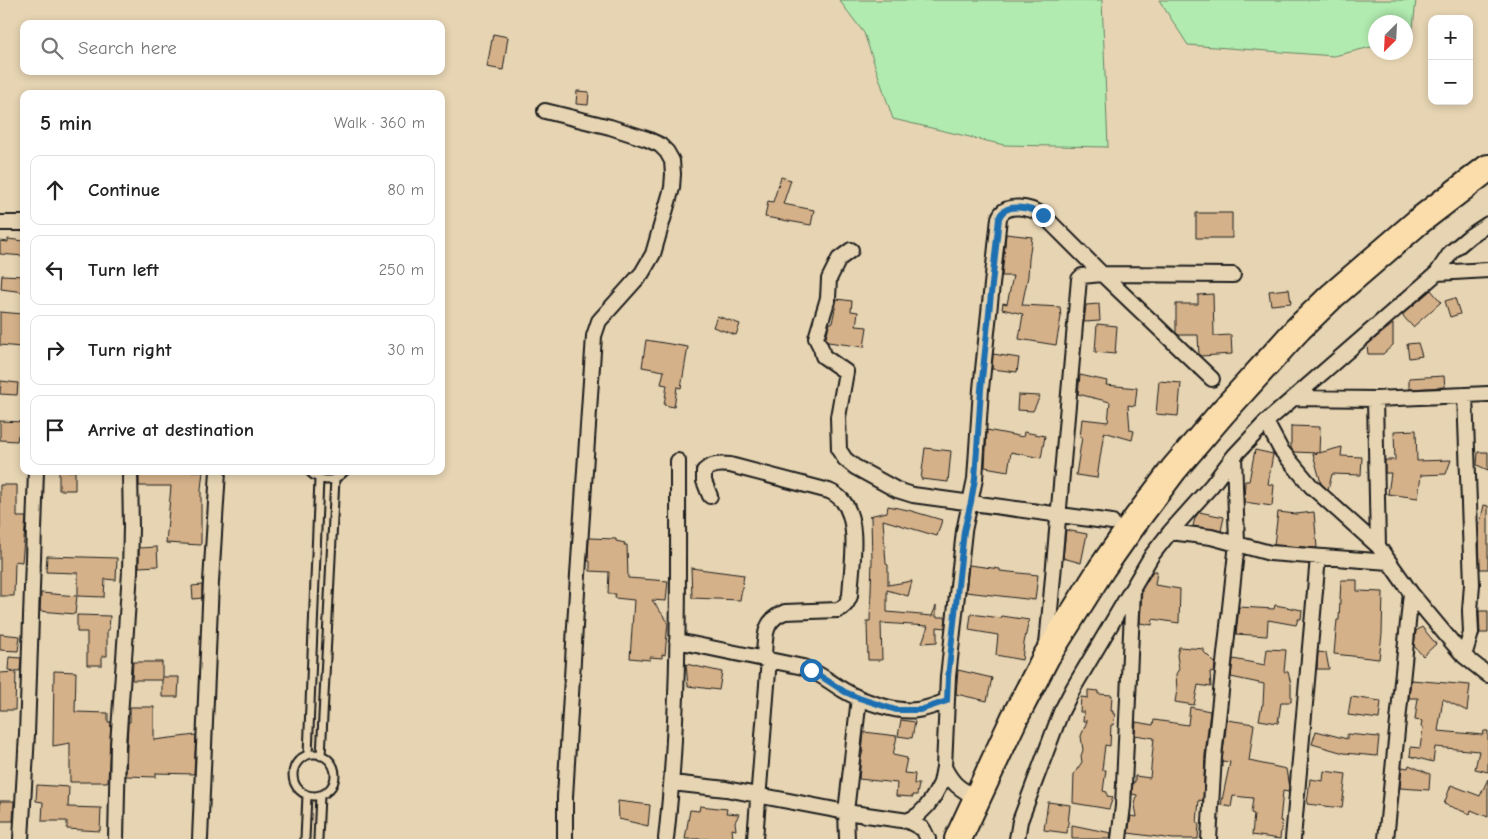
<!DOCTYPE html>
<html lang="en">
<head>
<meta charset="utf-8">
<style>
  :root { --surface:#fff; --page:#f6f6f6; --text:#222; --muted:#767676; --line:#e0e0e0 }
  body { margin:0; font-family:"Comic Neue",sans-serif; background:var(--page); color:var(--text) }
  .controls { position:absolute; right:15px; top:15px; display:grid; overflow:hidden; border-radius:10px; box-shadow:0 2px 8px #0003 }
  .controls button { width:45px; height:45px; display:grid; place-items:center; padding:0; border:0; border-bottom:1px solid var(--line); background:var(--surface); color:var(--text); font:25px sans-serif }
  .compass { position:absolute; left:1368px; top:15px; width:45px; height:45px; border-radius:50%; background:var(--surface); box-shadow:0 2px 8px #0003; rotate:204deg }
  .stop { position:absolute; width:15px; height:15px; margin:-11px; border:4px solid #1f6fb2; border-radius:50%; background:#fff }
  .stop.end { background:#1f6fb2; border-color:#fff; box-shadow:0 1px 5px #0008 }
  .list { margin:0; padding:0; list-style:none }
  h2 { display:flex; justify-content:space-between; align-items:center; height:65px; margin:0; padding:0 20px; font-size:21px }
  h2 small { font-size:16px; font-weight:400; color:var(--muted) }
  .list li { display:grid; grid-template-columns:32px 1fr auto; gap:15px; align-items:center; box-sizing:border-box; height:70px; margin:0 10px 10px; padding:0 10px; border:1px solid var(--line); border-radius:10px }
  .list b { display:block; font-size:19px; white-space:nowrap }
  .list em { font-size:16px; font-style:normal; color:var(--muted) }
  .icon { flex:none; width:28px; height:28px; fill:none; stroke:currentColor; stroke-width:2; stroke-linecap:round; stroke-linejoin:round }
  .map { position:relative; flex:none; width:1488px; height:839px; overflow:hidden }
  .search { position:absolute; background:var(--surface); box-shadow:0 2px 8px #0003; left:20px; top:20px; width:425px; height:55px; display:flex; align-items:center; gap:12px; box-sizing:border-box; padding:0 18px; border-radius:10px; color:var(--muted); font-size:19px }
  .panel { position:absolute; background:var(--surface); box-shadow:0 2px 8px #0003; left:20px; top:90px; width:425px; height:385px; border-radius:10px }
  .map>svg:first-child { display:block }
  .green { fill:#b1ebaf; stroke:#668466 }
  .building { fill:#d5b189; stroke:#1c1c1c }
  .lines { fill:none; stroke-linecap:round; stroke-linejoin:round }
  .lane-casing { stroke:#1c1c1c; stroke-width:11 }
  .street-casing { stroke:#1c1c1c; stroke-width:18 }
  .highway-casing { stroke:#1c1c1c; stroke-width:30 }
  .lane { stroke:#e6d4b2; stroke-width:7 }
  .street { stroke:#e6d4b2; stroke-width:14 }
  .highway { stroke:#faddab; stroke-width:26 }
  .route { stroke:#1f6fb2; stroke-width:6 }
</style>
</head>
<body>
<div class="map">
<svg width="1488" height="839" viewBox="0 0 1488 839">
  <rect width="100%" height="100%" fill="#e6d4b2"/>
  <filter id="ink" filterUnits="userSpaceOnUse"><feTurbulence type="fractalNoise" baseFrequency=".02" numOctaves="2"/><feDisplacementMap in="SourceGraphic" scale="10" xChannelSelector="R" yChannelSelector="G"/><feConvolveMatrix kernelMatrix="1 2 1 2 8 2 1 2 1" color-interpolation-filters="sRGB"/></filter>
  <g filter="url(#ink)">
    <path class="green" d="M 839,0 L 1102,0 L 1108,147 L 1004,145 L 893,119 L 864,33 Z
      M 1159,0 L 1416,0 L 1412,37 L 1406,39 L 1406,22 L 1376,22 L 1375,46 L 1334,56 L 1188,45 Z"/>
    <path class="building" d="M 493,34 L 508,37 L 503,70 L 487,67 Z
      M 577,91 L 589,92 L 588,105 L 576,104 Z
      M 781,177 L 791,180 L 783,204 L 814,210 L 811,225 L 765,217 L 768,201 L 773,202 Z
      M 1196,213 L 1232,213 L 1232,238 L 1196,238 Z
      M 1006,234 L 1032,237 L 1029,259 L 1028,276 L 1022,305 L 1060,307 L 1061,317 L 1056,345 L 1019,339 L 1023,314 L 1002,309 L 1003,303 L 1007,304 L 1013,276 L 1002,276 Z
      M 8,239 L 24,241 L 24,256 L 0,254 L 0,241 L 8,242 Z
      M 2,275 L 24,276 L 24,292 L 1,289 Z
      M 1289,289 L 1291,303 L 1271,305 L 1269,291 Z
      M 1431,290 L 1441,302 L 1413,327 L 1402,315 Z
      M 1213,294 L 1214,336 L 1231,335 L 1232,354 L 1201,356 L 1199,355 L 1198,335 L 1179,335 L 1176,333 L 1176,304 L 1198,304 L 1198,295 Z
      M 1455,298 L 1460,314 L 1450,317 L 1445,301 Z
      M 837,299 L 852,301 L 851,311 L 858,312 L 856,326 L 867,327 L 864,347 L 828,342 L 826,339 L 827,333 L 830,323 L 832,323 Z
      M 1099,304 L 1100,321 L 1084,322 L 1086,305 Z
      M 0,312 L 23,314 L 21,347 L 0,345 Z
      M 717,316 L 740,324 L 736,335 L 713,327 Z
      M 1097,324 L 1117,326 L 1115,354 L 1095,352 Z
      M 1393,324 L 1393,345 L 1383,354 L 1368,354 L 1367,345 Z
      M 646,340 L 688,347 L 681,388 L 677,387 L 674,407 L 664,405 L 667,385 L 661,384 L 664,371 L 642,367 Z
      M 1418,343 L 1422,356 L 1409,358 L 1407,344 Z
      M 993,354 L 1019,358 L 1017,372 L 992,369 Z
      M 1080,375 L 1107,381 L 1106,385 L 1137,388 L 1135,406 L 1128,405 L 1130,430 L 1134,431 L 1132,440 L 1104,432 L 1097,478 L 1076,475 L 1082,437 L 1080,437 L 1082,419 L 1108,422 L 1110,402 L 1078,394 Z
      M 1444,376 L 1445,387 L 1409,389 L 1409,378 Z
      M 1,381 L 18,383 L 17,395 L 0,394 Z
      M 1159,381 L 1181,383 L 1178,416 L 1156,414 Z
      M 1018,395 L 1040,396 L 1033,411 L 1017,410 Z
      M 0,421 L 23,422 L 22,436 L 18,435 L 17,441 L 0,440 Z
      M 1291,426 L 1320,427 L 1319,453 L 1342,447 L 1341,456 L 1362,457 L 1361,475 L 1332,474 L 1328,490 L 1321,483 L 1313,454 L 1318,453 L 1294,452 L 1291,448 Z
      M 987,430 L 1023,437 L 1024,432 L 1045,436 L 1041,458 L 1011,452 L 1008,471 L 985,467 Z
      M 1416,430 L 1417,461 L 1451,460 L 1446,474 L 1421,475 L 1418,498 L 1388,494 L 1391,473 L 1385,473 L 1385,460 L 1395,460 L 1394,431 Z
      M 925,448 L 951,451 L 948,482 L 921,479 Z
      M 1255,450 L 1273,454 L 1268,484 L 1274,485 L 1272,506 L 1244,502 L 1245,481 L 1249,481 Z
      M 1478,452 L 1488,452 L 1488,470 L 1477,465 Z
      M 59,471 L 75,471 L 75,490 L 59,490 Z
      M 139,471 L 203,471 L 201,489 L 201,545 L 166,543 L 171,486 L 139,486 Z
      M 0,485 L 17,485 L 17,517 L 26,517 L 22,562 L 15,561 L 14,596 L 0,596 Z
      M 1484,505 L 1488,506 L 1488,569 L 1480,569 L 1479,528 Z
      M 888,506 L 908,510 L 942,520 L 937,536 L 883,520 L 886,564 L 888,565 L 888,585 L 912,581 L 908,596 L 887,590 L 887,612 L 932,616 L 936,606 L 936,617 L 946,617 L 945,628 L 937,627 L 937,642 L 922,643 L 928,626 L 881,623 L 882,660 L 868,660 L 867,621 L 870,621 L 872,560 L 871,516 L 869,516 L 887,512 Z
      M 1199,512 L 1224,517 L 1221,531 L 1193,526 L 1195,518 Z
      M 1278,512 L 1296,514 L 1314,512 L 1317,548 L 1274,545 Z
      M 1066,530 L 1087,534 L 1081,563 L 1063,558 Z
      M 589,538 L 616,539 L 616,541 L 625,543 L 624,545 L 627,545 L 628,578 L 668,581 L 666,601 L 652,600 L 668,622 L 665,655 L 662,654 L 662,658 L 650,657 L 650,660 L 630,658 L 634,600 L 615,598 L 616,594 L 608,594 L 609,572 L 590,571 L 590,561 L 588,561 Z
      M 157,547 L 158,566 L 139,567 L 139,548 Z
      M 47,556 L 117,558 L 116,580 L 105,579 L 104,597 L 78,596 L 78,573 L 46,572 Z
      M 969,565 L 1000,569 L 1000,571 L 1038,575 L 1035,600 L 966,592 Z
      M 691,568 L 744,575 L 740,600 L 692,598 Z
      M 1153,571 L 1157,571 L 1155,585 L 1180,589 L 1179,623 L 1153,619 L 1152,625 L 1140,623 L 1142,590 Z
      M 1341,580 L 1357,580 L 1357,591 L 1383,592 L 1382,634 L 1379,659 L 1334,654 L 1337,620 L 1339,620 Z
      M 202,585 L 202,598 L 193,599 L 192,586 Z
      M 41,593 L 77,596 L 75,614 L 40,611 Z
      M 1275,605 L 1302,610 L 1301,619 L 1298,619 L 1296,625 L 1268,620 L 1267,636 L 1236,634 L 1239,607 L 1274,609 Z
      M 1479,611 L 1488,611 L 1488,633 L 1480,633 Z
      M 971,614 L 1001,618 L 1002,616 L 1029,620 L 1024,643 L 1022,660 L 996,655 L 998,635 L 969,630 Z
      M 77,615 L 110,616 L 109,630 L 107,630 L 107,656 L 102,656 L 102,665 L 87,665 L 87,632 L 77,632 Z
      M 1422,627 L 1436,644 L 1423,656 L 1414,646 L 1416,631 Z
      M 0,634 L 20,636 L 18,651 L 0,650 Z
      M 1179,647 L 1204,649 L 1204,652 L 1215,663 L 1214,673 L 1210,672 L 1211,687 L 1198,685 L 1194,705 L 1175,702 L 1177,690 L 1176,674 L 1179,669 L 1177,655 Z
      M 1267,649 L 1286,650 L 1284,672 L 1288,672 L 1291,684 L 1291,702 L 1281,702 L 1278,723 L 1259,720 L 1262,705 L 1263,705 L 1264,684 L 1231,677 L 1233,659 L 1265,665 Z
      M 1318,652 L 1326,653 L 1329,669 L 1317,669 Z
      M 9,657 L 21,658 L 20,671 L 8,670 Z
      M 133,662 L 162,662 L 162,680 L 132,680 Z
      M 686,664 L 722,672 L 719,690 L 688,686 Z
      M 958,670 L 992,678 L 987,701 L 956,694 Z
      M 54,671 L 76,672 L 75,712 L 108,713 L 108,722 L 111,722 L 108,781 L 107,782 L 70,782 L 70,743 L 53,746 Z
      M 16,672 L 15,710 L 0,710 L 0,673 Z
      M 162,677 L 179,677 L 178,697 L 162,697 Z
      M 1411,680 L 1470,685 L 1467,711 L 1443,699 L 1438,731 L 1483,735 L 1484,731 L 1488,731 L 1488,772 L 1475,769 L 1479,751 L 1435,747 L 1433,762 L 1410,756 L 1411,747 L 1420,748 L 1423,728 L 1421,727 L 1422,721 L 1415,720 L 1418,698 L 1409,698 Z
      M 1088,690 L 1098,691 L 1098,694 L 1112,695 L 1111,711 L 1113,711 L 1113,714 L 1115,714 L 1113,725 L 1111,725 L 1110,746 L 1105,745 L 1102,770 L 1106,770 L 1103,791 L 1107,792 L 1107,796 L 1113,797 L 1109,809 L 1073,803 L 1074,774 L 1082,762 L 1081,756 L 1083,750 L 1081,736 L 1087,721 L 1083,721 L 1084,712 L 1080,712 L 1081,697 L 1088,698 Z
      M 1351,697 L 1381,701 L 1379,719 L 1348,715 Z
      M 130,707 L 154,707 L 154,740 L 196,735 L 194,774 L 156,773 L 156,777 L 126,776 L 127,745 L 128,722 L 130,722 Z
      M 1190,707 L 1210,711 L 1205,755 L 1203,801 L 1199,800 L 1197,823 L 1199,823 L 1198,839 L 1173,839 L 1128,833 L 1131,816 L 1137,817 L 1135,805 L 1137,795 L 1132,794 L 1133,782 L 1135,782 L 1135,776 L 1150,778 L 1154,738 L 1135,735 L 1136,722 L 1153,725 L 1154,720 L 1188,725 Z
      M 901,720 L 915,722 L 912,738 L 898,736 Z
      M 1227,720 L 1254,724 L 1249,761 L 1286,769 L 1289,788 L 1288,792 L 1283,791 L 1280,821 L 1282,821 L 1280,839 L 1252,835 L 1254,814 L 1251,813 L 1253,798 L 1233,796 L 1231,807 L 1221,805 L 1230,762 L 1222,761 Z
      M 1316,731 L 1347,739 L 1347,734 L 1379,737 L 1377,756 L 1344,753 L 1312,744 Z
      M 864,732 L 897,736 L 893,755 L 907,758 L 904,773 L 915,774 L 914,784 L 919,784 L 917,795 L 913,795 L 913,797 L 896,796 L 897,783 L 859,779 L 861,758 L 863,751 L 862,751 Z
      M 1409,765 L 1430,774 L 1429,790 L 1400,788 L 1402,767 L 1408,768 Z
      M 1324,771 L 1346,774 L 1342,808 L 1307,804 L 1310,779 L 1323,781 Z
      M 1488,779 L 1488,817 L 1471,810 L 1470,814 L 1444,804 L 1451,785 L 1480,796 Z
      M 37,785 L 69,787 L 68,807 L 101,808 L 100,831 L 67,829 L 67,821 L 42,821 L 43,802 L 36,801 Z
      M 0,801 L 14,801 L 13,821 L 0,821 Z
      M 618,801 L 650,805 L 648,826 L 619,819 Z
      M 1048,802 L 1070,805 L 1067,833 L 1044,830 Z
      M 700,806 L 727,809 L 726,813 L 739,814 L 735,822 L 736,830 L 732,829 L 733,839 L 685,839 L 690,810 L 699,811 Z
      M 1072,825 L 1111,833 L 1110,839 L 1072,839 Z"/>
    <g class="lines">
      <g class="lane-casing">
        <path id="lane" d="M 309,471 C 320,483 334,483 345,471
          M293 775a21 21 0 1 1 42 0a21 21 0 1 1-42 0Z
          M 308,755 L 319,479
          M 321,756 L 335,479
          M 305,839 L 307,795
          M 318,839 L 320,795"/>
      </g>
      <g class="street-casing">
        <path id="street" d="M 545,111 L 610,127 L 647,139 L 660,145 L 667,152 L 672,161 L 673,174 L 672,188 L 653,254 L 642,273 L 599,321 L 594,336 L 578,575 L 565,797 L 565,839
          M 0,223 L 24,223
          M 851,250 L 839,259 L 829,279 L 828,298 L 816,338 L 821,348 L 823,356 L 846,372 L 838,417 L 839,450 L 845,459 L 855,467 L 897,490 L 913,495 L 1112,522
          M 1437,273 L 1488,270
          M 1294,398 L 1375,399 L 1488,394
          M 1375,399 L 1378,546
          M 1266,422 L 1281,450 L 1311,486 L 1378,546 L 1411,593 L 1451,641 L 1464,656 L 1488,675
          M 710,496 L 704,481 L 704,471 C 712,464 720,464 730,465 L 829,491 C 834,493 838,496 842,500 C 861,522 851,569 850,596 C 847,603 845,607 838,610 L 785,612 C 763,620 765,638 764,658
          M 1170,532 L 1211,537 L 1270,553 L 1389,562
          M 677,641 L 803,667 C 818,672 830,682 843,690 C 861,701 897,713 917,710 C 927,709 938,704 947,701
          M 1047,645 L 1079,279 L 1082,276 L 1102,274 L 1233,275
          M 1464,656 L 1471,633 L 1470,611 L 1472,584 L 1465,395
          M 944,767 C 953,785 959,788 976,798
          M 672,783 L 726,789 L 846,812 L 908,821 L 923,829 L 928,839
          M 908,821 L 918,815 L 927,806 L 934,796 L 941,783 L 944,767 L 948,677 L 964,531 L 975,479 L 981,389 L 999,218 C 1005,201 1031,208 1043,215 L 1102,274 L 1212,379
          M 21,839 L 27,734 L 36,471
          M 116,839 L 118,745 L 130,572 L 131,527 L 130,471
          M 200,839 L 211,582 L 218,471
          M 666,839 C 680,713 678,587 678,461
          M 755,839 L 769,659
          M 847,839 L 846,812 L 859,698
          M 1017,839 L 1020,821 L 1061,712 L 1074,687 L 1152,555 L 1170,532 L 1212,485 L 1234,456 L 1266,422 L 1437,273 L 1451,252 L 1470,236 L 1488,224
          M 1119,839 L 1123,806 L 1133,590
          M 1209,839 L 1214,756 L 1237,543 L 1234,456
          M 1293,839 L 1318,557
          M 1386,839 L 1411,593"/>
      </g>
      <g class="highway-casing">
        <path id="highway" d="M 958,839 L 1014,719 L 1046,657 L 1102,568 L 1138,517 L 1174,469 L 1222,413 L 1297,330 L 1332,296 L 1419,221 L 1488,168"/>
      </g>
      <use href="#lane" class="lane"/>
      <use href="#street" class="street"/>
      <use href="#highway" class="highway"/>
    </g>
  </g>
  <g class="lines" filter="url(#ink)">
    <path class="route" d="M 811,670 L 845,692 L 859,698 L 896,710 L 920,710 L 947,701 L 948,677 L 964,531 L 971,502 L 975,479 L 981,389 L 999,218 C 1005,201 1031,208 1043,215"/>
  </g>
</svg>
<div class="controls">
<button>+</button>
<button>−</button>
</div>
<svg class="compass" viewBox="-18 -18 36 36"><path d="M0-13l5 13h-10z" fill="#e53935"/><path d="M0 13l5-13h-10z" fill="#767676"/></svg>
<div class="stop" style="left:811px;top:670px"></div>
<div class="stop end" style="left:1043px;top:215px"></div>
<div class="search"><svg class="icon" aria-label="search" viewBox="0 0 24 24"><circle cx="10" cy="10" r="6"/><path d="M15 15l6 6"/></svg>Search here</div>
<section class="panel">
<h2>5 min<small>Walk · 360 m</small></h2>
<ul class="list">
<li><svg class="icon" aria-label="ahead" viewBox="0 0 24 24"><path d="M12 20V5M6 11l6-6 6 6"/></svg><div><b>Continue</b></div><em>80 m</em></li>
<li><svg class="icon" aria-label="left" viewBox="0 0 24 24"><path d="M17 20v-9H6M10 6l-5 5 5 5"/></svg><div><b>Turn left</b></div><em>250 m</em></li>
<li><svg class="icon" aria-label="right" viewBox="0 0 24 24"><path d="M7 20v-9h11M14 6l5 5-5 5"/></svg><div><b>Turn right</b></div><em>30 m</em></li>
<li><svg class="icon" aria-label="arrive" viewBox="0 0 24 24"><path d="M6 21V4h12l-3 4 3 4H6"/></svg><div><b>Arrive at destination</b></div></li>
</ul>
</section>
</div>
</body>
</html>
